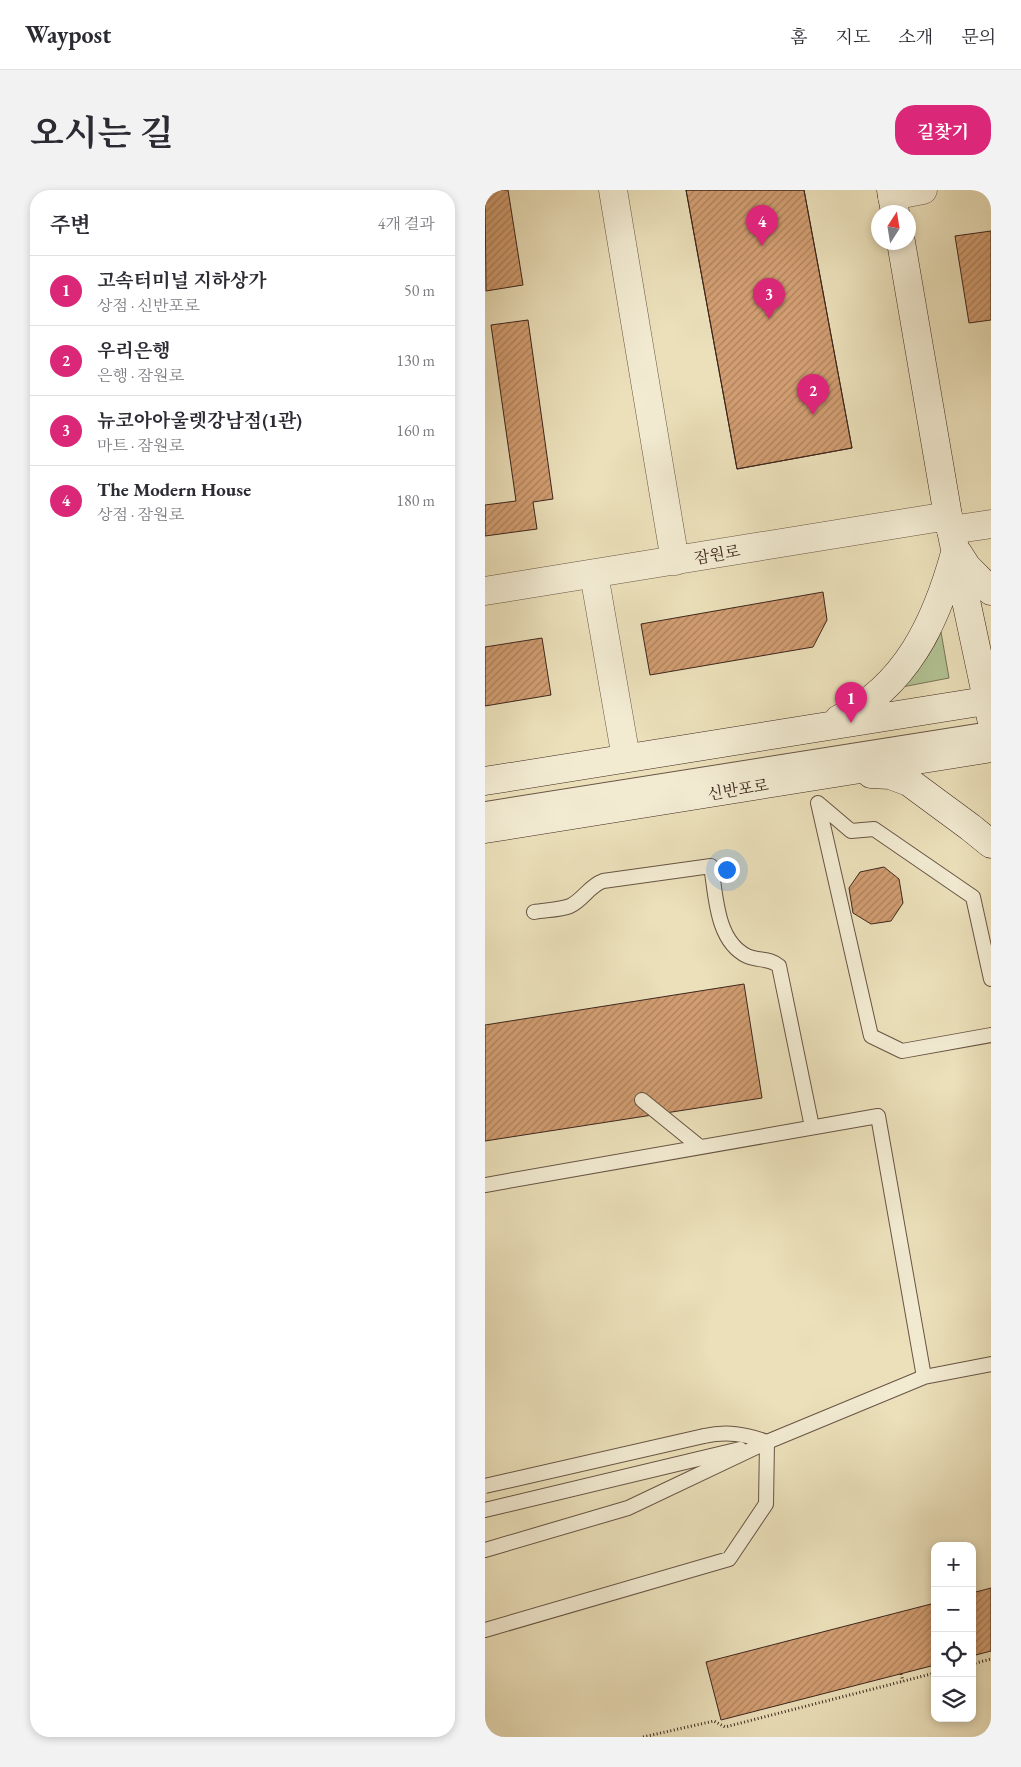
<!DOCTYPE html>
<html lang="ko">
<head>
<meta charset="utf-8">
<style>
  :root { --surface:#fff; --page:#f2f2f3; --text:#2b2b33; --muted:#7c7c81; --line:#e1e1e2; --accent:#db2777 }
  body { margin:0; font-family:"EB Garamond","Noto Serif KR",serif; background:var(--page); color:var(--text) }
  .controls { position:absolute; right:15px; bottom:15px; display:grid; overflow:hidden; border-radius:10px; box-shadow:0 2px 8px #0003 }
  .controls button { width:45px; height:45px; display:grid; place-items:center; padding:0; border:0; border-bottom:1px solid var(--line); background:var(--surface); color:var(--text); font:25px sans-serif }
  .compass { position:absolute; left:386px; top:15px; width:45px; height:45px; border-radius:50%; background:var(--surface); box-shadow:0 2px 8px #0003; rotate:12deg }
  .you { position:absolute; left:241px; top:679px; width:18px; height:18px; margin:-12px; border:4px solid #fff; border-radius:50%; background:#1a73e8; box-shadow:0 0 0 8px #1a73e833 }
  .badge { display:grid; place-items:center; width:32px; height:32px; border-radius:50%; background:var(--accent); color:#fff; font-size:16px; font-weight:700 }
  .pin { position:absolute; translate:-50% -41px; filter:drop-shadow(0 1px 2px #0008) }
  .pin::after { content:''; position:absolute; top:26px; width:18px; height:15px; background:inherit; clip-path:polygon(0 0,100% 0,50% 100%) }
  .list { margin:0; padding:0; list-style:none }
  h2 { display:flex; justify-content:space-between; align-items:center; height:65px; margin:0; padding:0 20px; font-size:21px }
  h2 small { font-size:16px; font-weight:400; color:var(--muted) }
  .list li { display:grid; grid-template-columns:32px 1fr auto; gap:15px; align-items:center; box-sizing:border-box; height:70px; padding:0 20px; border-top:1px solid var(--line) }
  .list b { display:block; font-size:19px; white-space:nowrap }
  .list p { margin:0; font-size:16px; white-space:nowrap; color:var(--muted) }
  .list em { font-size:16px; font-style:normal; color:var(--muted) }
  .icon { flex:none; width:28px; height:28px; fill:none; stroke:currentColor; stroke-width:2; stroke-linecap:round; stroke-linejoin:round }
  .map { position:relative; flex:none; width:506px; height:1547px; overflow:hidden; border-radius:20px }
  header { display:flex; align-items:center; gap:30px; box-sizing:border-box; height:70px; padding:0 25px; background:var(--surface); border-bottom:1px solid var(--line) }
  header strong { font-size:24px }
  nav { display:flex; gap:28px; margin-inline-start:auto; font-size:18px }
  .intro { display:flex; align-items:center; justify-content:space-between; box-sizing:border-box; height:120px; padding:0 30px }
  h1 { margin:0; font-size:35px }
  .button { padding:12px 22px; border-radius:20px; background:var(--accent); color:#fff; font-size:18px; font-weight:700 }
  main { display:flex; gap:30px; padding:0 30px }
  aside { flex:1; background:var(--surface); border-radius:20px; box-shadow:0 2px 8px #0003 }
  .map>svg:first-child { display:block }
  .green { fill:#b2c394; stroke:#787458 }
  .building { fill:url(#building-hatch); stroke:#3d261d }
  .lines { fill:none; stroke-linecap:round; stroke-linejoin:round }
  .lane-casing { stroke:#685444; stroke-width:16 }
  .street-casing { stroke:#685444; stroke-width:29 }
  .secondary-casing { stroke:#3d261d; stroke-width:29 }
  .path { stroke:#3d261d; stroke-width:3; stroke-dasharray:1 2.5; stroke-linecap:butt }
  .lane { stroke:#f2ebd2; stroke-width:14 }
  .street { stroke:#f2ebd2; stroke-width:28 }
  .secondary { stroke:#f2ebd2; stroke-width:28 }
  .lane-bridge-casing { stroke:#685444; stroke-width:16; stroke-linecap:butt }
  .lane-bridge { stroke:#f2ebd2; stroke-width:14 }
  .labels { text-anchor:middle; stroke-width:4; stroke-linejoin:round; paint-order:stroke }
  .street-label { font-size:16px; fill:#3d261d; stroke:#f2ebd2 }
</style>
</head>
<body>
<header>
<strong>Waypost</strong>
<nav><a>홈</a><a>지도</a><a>소개</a><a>문의</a></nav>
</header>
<div class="intro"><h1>오시는 길</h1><a class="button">길찾기</a></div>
<main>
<aside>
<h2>주변<small>4개 결과</small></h2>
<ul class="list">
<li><span class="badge">1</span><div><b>고속터미널 지하상가</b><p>상점 · 신반포로</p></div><em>50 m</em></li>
<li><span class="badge">2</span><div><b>우리은행</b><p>은행 · 잠원로</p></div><em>130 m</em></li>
<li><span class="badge">3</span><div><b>뉴코아아울렛강남점(1관)</b><p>마트 · 잠원로</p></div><em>160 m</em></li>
<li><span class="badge">4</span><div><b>The Modern House</b><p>상점 · 잠원로</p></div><em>180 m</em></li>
</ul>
</aside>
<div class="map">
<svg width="506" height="1547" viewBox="0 0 506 1547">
  <defs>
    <pattern id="building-hatch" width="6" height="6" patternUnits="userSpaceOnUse" patternTransform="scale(1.25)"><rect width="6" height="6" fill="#d19d71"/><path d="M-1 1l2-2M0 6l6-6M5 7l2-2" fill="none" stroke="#ab805c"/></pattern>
  </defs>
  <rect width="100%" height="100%" fill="#ebe0ba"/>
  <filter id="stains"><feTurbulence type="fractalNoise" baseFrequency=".004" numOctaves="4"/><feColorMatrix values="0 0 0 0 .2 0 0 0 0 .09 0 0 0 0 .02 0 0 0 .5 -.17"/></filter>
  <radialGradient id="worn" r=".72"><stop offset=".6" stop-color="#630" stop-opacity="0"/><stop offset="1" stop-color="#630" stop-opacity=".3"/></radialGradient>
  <path class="green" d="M 456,442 L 464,488 L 417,497 C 434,480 446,464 456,442 Z"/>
  <path class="building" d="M 0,0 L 23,0 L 38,95 L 1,101 Z
    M 201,0 L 319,0 L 367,258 L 252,279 Z
    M 201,0 L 319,0 L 367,258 L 252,279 Z
    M 506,41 L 506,130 L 484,133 L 470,46 Z
    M 43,130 L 68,309 L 48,312 L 52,339 L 0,346 L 0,315 L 31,311 L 6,135 Z
    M 338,402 L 342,430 L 328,457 L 165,485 L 156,434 Z
    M 57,448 L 66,505 L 0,516 L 0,457 Z
    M 399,677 L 414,689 L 418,713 L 406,731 L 386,734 L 368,723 L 364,698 L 375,682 Z
    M 259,794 L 277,908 L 0,951 L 0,835 Z
    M 506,1398 L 506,1461 L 487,1466 L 487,1403 Z
    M 450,1413 L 450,1475 L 236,1530 L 221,1472 Z"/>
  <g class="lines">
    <g class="lane-casing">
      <path id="lane" d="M 0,619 L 506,539
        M 49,722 C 60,720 75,720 85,716 C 98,710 104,696 118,691 L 226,676 C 231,705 231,751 262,766 C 273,771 286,768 294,776 L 327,937
        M 506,789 L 488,707 L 389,639 L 366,641 L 333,613 L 386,846 L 417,861 L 506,845
        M 157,910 L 215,957
        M 0,995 L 393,926 L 439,1187
        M 219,1246 C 242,1241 260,1244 282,1252
        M 0,1320 L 255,1259
        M 0,1360 L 143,1318 L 282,1252 L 439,1187 L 506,1174
        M 0,1440 L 244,1369 L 281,1314 L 282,1252"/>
    </g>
    <g class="street-casing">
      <path id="street" d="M 128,0 L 190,371
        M 407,6 L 438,0
        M 466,340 L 506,334
        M 109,384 L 141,568
        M 0,401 L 463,326"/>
    </g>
    <g class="secondary-casing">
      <path id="secondary" d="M 406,0 L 410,22
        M 416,52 L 463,326 L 506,528
        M 473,363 L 482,377 L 506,401
        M 354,529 C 421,497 451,432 470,363
        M 386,584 L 405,585 L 424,592 L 485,637 L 506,654
        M 0,591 L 506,510
        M 0,639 L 506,558"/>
    </g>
    <path class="path" d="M 487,1474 L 506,1469
      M 416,1484 L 418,1491
      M 158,1547 L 229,1531 L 240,1537 L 450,1483"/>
    <use href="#lane" class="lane"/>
    <use href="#street" class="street"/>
    <use href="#secondary" class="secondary"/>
    <g class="lane-bridge-casing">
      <path id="lane-bridge" d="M 0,1296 L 219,1246"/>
    </g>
    <use href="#lane-bridge" class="lane-bridge"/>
  </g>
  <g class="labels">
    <g class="street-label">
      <text transform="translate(232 364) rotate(-10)" y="6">잠원로</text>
      <text transform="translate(253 599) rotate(-9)" y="6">신반포로</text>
    </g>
  </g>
  <rect width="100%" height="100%" filter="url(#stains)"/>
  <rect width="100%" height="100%" fill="url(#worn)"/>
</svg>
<div class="controls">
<button>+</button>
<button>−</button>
<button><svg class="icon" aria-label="locate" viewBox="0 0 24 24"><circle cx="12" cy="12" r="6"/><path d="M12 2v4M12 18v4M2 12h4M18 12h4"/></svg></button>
<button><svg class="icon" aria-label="layers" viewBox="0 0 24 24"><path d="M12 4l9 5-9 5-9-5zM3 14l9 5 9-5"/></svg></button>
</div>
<svg class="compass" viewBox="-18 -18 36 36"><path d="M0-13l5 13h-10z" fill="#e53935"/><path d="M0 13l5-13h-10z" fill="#7c7c81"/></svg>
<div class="you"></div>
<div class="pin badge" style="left:366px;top:533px">1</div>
<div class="pin badge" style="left:328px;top:225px">2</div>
<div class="pin badge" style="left:284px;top:129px">3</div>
<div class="pin badge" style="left:277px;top:56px">4</div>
</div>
</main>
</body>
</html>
